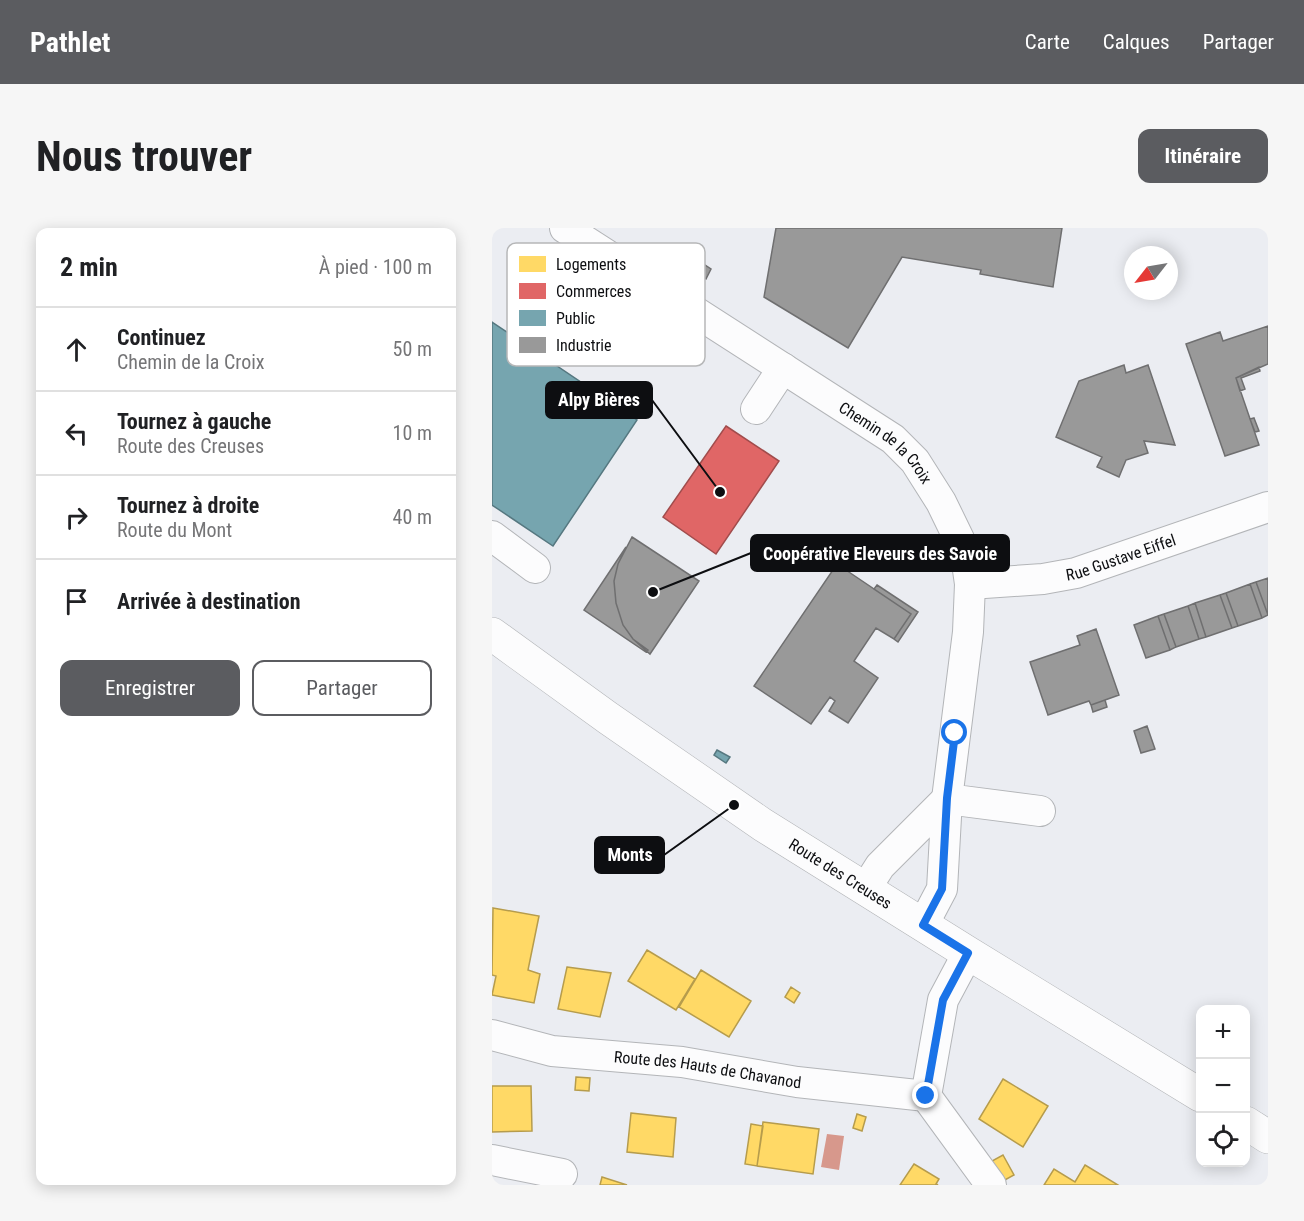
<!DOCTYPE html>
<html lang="fr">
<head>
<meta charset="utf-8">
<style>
  :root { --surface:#fff; --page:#f6f6f6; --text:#202124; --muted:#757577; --line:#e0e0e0; --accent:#5b5c60 }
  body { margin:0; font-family:"Roboto Condensed",sans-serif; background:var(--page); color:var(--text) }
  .controls { position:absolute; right:18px; bottom:18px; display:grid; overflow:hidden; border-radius:12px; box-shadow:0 3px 15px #0003 }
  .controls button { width:54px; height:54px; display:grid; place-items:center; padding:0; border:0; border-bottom:2px solid var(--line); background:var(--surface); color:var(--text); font:30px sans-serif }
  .compass { position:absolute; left:632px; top:18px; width:54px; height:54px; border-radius:50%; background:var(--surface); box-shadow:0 3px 15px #0003; rotate:239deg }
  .stop { position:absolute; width:18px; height:18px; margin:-14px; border:4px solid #1a73e8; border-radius:50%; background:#fff }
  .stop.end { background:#1a73e8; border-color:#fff; box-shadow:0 2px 6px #0008 }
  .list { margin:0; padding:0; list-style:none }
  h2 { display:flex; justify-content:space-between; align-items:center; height:78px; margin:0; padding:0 24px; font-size:26px }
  h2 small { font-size:20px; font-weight:400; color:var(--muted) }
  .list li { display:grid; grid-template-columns:39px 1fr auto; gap:18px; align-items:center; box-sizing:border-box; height:84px; padding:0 24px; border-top:2px solid var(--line) }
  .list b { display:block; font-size:22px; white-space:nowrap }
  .list p { margin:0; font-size:20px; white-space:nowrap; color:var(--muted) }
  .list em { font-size:20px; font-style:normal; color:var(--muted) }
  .actions { display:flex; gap:12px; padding:18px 24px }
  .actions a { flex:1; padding:14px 0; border:2px solid var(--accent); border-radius:12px; text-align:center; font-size:21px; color:var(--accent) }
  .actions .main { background:var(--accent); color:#fff }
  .icon { flex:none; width:33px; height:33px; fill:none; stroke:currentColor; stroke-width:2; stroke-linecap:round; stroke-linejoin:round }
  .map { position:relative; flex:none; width:776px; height:957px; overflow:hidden; border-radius:12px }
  header { display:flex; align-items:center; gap:36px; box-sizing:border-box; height:84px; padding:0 30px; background:var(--accent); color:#fff }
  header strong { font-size:28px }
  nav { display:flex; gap:33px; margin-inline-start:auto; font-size:21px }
  .intro { display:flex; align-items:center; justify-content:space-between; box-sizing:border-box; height:144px; padding:0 36px }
  h1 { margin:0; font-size:42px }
  .button { padding:15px 27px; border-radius:12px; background:var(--accent); color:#fff; font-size:21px; font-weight:700 }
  main { display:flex; gap:36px; padding:0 36px }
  aside { flex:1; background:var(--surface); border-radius:12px; box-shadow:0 3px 15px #0003 }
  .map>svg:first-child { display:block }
  .water { fill:#d7988c }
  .homes { fill:#ffd966; stroke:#b69c4c; stroke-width:1.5 }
  .shops { fill:#e06666; stroke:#a14c4c; stroke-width:1.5 }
  .public { fill:#76a5af; stroke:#567880; stroke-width:1.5 }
  .industry { fill:#999; stroke:#6f6f70; stroke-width:1.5 }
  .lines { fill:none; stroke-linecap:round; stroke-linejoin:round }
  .minor-casing { stroke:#b3b5b8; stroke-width:32 }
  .major-casing { stroke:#b3b5b8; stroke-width:34 }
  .minor { stroke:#fcfcfd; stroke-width:30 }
  .major { stroke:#fcfcfd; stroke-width:33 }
  .route { stroke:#1a73e8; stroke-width:8 }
  .labels { text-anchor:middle; stroke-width:6; stroke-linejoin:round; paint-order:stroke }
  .street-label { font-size:16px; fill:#0d0e11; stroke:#fff }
  .key { fill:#fff; stroke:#b6b7b8; stroke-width:1.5 }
  .key-label { font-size:16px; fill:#0d0e11 }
  .leader { fill:none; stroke:#0d0e11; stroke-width:2 }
  .callout-dot { fill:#0d0e11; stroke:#fff; stroke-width:2 }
  .callout { fill:#0d0e11; stroke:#0d0e11; stroke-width:2 }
  .callout-label { font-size:18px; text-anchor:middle; font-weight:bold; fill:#fff }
</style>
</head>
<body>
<header>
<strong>Pathlet</strong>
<nav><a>Carte</a><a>Calques</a><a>Partager</a></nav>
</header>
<div class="intro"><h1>Nous trouver</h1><a class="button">Itinéraire</a></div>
<main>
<aside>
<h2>2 min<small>À pied · 100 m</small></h2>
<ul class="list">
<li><svg class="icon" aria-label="ahead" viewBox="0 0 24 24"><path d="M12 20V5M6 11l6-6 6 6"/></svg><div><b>Continuez</b><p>Chemin de la Croix</p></div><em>50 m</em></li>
<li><svg class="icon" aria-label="left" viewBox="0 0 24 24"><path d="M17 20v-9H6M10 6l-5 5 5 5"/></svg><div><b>Tournez à gauche</b><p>Route des Creuses</p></div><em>10 m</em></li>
<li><svg class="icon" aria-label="right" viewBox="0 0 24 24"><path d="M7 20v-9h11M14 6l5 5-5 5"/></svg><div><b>Tournez à droite</b><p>Route du Mont</p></div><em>40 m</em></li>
<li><svg class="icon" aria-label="arrive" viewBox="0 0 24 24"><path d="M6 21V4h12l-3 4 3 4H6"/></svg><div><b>Arrivée à destination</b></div></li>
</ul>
<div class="actions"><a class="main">Enregistrer</a><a>Partager</a></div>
</aside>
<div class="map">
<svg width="776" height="957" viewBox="0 0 776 957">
  <rect width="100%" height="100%" fill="#ebedf2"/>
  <path class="water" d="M 335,906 L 352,908 L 347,942 L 329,939 Z"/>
  <path class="homes" d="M 1,680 L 47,688 L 36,742 L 48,746 L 42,775 L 0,767 L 4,748 L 0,747 Z
    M 155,722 L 203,751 L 184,782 L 136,753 Z
    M 75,739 L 119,745 L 108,789 L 66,781 Z
    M 209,742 L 259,773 L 237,809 L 187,779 Z
    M 299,759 L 308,765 L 302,775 L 293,769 Z
    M 84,849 L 98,850 L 97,863 L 83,862 Z
    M 511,851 L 556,878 L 531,919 L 487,891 Z
    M 0,858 L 39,858 L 40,903 L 0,904 Z
    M 139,885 L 184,890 L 181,929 L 135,924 Z
    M 365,886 L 374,889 L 370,903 L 361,900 Z
    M 271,894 L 327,901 L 321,946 L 265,938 Z
    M 259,896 L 271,898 L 265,938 L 253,936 Z
    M 511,927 L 522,947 L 511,953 L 500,933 Z
    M 422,936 L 447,951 L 444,956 L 446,957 L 408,957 Z
    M 593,937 L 626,957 L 552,957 L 562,941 L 583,954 Z
    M 110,949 L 135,957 L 108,957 Z"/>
  <path class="shops" d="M 234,198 L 287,233 L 224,326 L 171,289 Z"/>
  <path class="public" d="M 0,94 L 145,192 L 61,318 L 0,277 Z
    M 225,522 L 238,529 L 234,535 L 222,527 Z"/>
  <path class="industry" d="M 284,0 L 570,0 L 561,59 L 488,46 L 489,42 L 410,29 L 356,120 L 272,69 Z
    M 195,25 L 219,41 L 214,51 L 189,35 Z
    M 776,98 L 776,136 L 744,150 L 767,217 L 733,228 L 694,116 L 728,104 L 731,113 Z
    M 632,137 L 634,145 L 656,137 L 683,217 L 652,213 L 656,225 L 634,232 L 627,249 L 605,239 L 610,229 L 564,209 L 587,153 Z
    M 767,139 L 768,143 L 749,150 L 753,161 L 748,163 L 744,150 Z
    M 762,190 L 767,203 L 763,204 L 758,191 Z
    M 140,309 L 207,353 L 158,426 L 141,411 L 131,397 L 124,375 L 122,353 L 126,336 Z
    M 134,319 L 126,336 L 122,353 L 124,375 L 131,397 L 141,411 L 156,422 L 154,424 L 92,382 Z
    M 345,336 L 419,386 L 402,411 L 384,400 L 362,433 L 386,450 L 356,495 L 337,483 L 343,473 L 338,469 L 319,496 L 262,458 Z
    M 776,350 L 776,387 L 764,354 Z
    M 764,354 L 776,387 L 770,390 L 758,356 Z
    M 758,356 L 770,390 L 746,398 L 734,365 Z
    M 385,357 L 426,384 L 406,414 L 402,411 L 419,386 L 382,361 Z
    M 734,365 L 746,398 L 740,400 L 728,367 Z
    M 728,367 L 740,400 L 714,409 L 703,375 Z
    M 703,375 L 714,409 L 707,411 L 696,378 Z
    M 696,378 L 707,411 L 684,419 L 672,386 Z
    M 672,386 L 684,419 L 678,422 L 666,388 Z
    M 666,388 L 678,422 L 654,430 L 642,397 Z
    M 604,401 L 627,467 L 599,477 L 597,473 L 556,487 L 538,434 L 588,417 L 585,408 Z
    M 613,472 L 615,479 L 601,484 L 599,477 Z
    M 655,498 L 663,521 L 649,525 L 642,503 Z"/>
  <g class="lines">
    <g class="minor-casing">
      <g id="minor">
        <path id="s1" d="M 73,0 L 401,211 L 423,233 L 449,274 L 467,311 L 475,335 L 478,356 L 476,404 L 455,571 L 548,583"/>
        <path d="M 264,181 L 291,140"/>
        <path d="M 0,308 L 43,340"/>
        <path id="s2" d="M 478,356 L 551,351 L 584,345 L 776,279"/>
        <path d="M 374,660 L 388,638 L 455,571 L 450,661 L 431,697"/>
        <path d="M 476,725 L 451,772 L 434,868 L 499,957"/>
        <path id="s3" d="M 0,807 L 60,823 L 190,834 L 305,854 L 434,868"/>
        <path d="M 0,932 L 70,946"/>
      </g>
    </g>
    <g class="major-casing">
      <g id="major">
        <path id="s4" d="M 0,406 L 116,490 L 271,597 L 476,725 L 708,867"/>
        <path d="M 754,895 L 776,909"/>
      </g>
    </g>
    <use href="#minor" class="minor"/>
    <use href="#major" class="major"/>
  </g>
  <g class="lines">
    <path class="route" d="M 434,868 L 451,772 L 476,725 L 431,697 L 450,661 L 455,570 L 463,505"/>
  </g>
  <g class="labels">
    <g class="street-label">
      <text dy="6" stroke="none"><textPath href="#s1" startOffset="387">Chemin de la Croix</textPath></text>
      <text dy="6" stroke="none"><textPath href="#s2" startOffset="154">Rue Gustave Eiffel</textPath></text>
      <text dy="6" stroke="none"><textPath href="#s4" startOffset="423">Route des Creuses</textPath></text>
      <text dy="6" stroke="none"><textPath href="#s3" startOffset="219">Route des Hauts de Chavanod</textPath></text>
    </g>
  </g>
  <rect x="15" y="15" width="198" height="123" rx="9" class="key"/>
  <rect x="27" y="28" width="27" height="16" fill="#ffd966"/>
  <rect x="27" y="55" width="27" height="16" fill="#e06666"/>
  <rect x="27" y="82" width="27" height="16" fill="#76a5af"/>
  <rect x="27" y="109" width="27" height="16" fill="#999"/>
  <g class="key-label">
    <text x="64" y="42">Logements</text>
    <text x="64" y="69">Commerces</text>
    <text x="64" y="96">Public</text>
    <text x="64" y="123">Industrie</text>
  </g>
  <path class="leader" d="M228 264L160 172M161 364L259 325M242 577L172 627"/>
  <g class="callout-dot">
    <circle cx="228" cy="264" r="6"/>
    <circle cx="161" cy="364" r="6"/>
    <circle cx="242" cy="577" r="6"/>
  </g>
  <g class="callout">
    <rect x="54" y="154" width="106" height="36" rx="6"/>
    <rect x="259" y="307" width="258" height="36" rx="6"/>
    <rect x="103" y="609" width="69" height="36" rx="6"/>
  </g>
  <g class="callout-label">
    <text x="107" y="178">Alpy Bières</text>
    <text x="388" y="332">Coopérative Eleveurs des Savoie</text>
    <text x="138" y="633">Monts</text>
  </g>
</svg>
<div class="controls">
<button>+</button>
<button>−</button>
<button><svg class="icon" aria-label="locate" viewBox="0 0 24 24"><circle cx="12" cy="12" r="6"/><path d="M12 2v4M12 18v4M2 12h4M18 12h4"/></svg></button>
</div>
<svg class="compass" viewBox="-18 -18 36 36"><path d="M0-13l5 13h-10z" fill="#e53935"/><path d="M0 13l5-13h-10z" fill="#757577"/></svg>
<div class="stop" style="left:463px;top:505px"></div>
<div class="stop end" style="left:434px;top:868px"></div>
</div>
</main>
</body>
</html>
